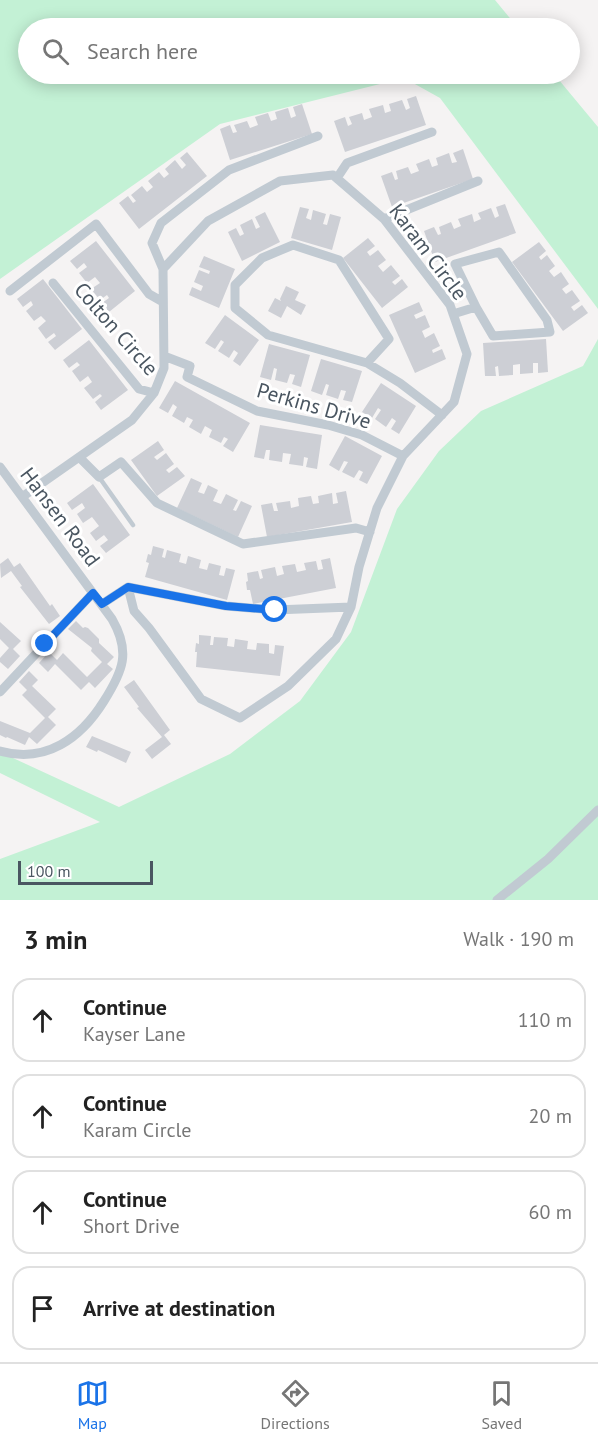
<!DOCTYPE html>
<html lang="en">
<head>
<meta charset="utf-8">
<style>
  :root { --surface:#fff; --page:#f6f6f6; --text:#222; --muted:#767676; --line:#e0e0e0; --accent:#1a73e8 }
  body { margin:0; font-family:"PT Sans",sans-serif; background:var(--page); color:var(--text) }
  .scale { position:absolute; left:18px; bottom:15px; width:135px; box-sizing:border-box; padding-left:6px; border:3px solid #4a5661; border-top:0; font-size:16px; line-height:21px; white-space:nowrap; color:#4a5661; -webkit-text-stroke:4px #fff; paint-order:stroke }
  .stop { position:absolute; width:18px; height:18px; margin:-14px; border:4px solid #1a73e8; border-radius:50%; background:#fff }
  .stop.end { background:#1a73e8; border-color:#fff; box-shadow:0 2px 6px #0008 }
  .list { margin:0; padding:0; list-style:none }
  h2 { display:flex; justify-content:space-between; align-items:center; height:78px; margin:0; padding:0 24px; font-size:26px }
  h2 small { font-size:20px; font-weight:400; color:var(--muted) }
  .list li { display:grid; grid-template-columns:39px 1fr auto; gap:18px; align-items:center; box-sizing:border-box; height:84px; margin:0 12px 12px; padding:0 12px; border:2px solid var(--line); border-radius:18px }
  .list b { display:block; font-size:22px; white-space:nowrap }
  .list p { margin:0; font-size:20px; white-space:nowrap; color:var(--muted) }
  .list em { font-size:20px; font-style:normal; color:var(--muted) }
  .icon { flex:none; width:33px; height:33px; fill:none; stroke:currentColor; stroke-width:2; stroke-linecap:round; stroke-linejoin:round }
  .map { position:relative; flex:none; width:598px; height:900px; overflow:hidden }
  .search { position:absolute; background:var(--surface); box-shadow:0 3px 15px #0003; left:18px; right:18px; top:18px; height:66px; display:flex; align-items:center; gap:15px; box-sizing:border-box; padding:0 21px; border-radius:33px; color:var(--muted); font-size:22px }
  .sheet { height:462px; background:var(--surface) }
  nav { display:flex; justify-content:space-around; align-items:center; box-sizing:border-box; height:84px; border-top:2px solid var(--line); background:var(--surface); font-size:16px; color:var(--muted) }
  nav a { display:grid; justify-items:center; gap:3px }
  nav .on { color:var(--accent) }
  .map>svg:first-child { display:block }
  .green { fill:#c3f1d5 }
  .building { fill:#cdcfd5 }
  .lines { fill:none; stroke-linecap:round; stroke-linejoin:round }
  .lane { stroke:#c1cad2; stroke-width:4.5 }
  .street { stroke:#c1cad2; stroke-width:9 }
  .route { stroke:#1a73e8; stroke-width:8 }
  .labels { text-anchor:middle; stroke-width:6; stroke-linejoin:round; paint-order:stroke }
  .street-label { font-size:21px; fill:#4a5661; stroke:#fff }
</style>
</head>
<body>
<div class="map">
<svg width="598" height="900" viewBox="0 0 598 900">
  <rect width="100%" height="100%" fill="#f5f3f3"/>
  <path class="green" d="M 0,0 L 495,0 L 518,28 L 28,28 L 28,74 L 554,74 L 598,127 L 598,309 L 440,98 L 404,78 L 220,124 L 0,279 Z
    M 598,339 L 598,900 L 0,900 L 0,859 L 100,822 L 0,773 L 0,752 L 119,807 L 230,754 L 300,701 L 351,632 L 397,509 L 439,451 L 481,411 L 583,366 Z"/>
  <path class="building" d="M 416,96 L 426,125 L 345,152 L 334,121 L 345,117 L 348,126 L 352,124 L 349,117 L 362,113 L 364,120 L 372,117 L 369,109 L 383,105 L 385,113 L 391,111 L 389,104 L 402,100 L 406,110 L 410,108 L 407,99 Z
    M 302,104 L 312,134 L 230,160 L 220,129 L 230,125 L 233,133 L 237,132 L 234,125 L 247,121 L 250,128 L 258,125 L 255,117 L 268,113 L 271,121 L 277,119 L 275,112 L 288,108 L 291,118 L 296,116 L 293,107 Z
    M 463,149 L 473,179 L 392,207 L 381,176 L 392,172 L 395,180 L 398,179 L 396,171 L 408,167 L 411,174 L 419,171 L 416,164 L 429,159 L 432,167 L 438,165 L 436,158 L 449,153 L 452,163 L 457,162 L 453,153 Z
    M 187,152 L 207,176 L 139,229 L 119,203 L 128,196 L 133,203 L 136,201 L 131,195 L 142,186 L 147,192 L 153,187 L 148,181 L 159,172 L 164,178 L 169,174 L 165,169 L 175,160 L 182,169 L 186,165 L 180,158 Z
    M 505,204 L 516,233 L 435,262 L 424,231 L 434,227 L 438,235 L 441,234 L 439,227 L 451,222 L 454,229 L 461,226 L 458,219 L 472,214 L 474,222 L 481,219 L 478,213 L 491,208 L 495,218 L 499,216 L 496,207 Z
    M 300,207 L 309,209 L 306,218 L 311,220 L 313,210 L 326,214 L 323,224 L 327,225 L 330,214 L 341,217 L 332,250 L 291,238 Z
    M 265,212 L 280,242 L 242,261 L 228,232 L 236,228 L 240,236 L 244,234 L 240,225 L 252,219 L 256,229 L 260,227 L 255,217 Z
    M 368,238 L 375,246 L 367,252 L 370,256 L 378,250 L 386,260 L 378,266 L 383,272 L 391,265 L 400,276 L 392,282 L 395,285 L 402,279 L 408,287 L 382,308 L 343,258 Z
    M 96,241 L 135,291 L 109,312 L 102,303 L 109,298 L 107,295 L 100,300 L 91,289 L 100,283 L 95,277 L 87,283 L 79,273 L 87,267 L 84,263 L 77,269 L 70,261 Z
    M 539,242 L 546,251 L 539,257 L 541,260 L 547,255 L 555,266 L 549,271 L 554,277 L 561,272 L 569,284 L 562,289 L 566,294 L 572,290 L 580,301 L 571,307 L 574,311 L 582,305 L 588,313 L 563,331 L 512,262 Z
    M 204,256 L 235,269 L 219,308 L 189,295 L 192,287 L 201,291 L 203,286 L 194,282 L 199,270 L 209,274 L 210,271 L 199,267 Z
    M 43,279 L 82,329 L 55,350 L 48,342 L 56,336 L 54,333 L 46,339 L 38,328 L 46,321 L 41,316 L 34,321 L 26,311 L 33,305 L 31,301 L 23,307 L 17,299 Z
    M 286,286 L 299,292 L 295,300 L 306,305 L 301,315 L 287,306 L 281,318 L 268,311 L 275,298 L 281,301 L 280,299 Z
    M 419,302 L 423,311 L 414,315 L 416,319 L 425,315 L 430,327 L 422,331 L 425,338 L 434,333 L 440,346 L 432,350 L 433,353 L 442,349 L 446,359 L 415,373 L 389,315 Z
    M 225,315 L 259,340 L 240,366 L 233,361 L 238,353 L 234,350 L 229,358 L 218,351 L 224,342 L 221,340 L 215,349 L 205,343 Z
    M 546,339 L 548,372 L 538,373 L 538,363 L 533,363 L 533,373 L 520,374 L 520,364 L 513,365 L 513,375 L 499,376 L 498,366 L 495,367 L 496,376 L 485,376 L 483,343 Z
    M 89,340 L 128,390 L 101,410 L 95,402 L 102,396 L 100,394 L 93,399 L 84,388 L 92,382 L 88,376 L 80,382 L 72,371 L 80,365 L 77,362 L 69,368 L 63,360 Z
    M 269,344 L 310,355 L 301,387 L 292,384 L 295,375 L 290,374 L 287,383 L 275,380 L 277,369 L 274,368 L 271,380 L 260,377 Z
    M 321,359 L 362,371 L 352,402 L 343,400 L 346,391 L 341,390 L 338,399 L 326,395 L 329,385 L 326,384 L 322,395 L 311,391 Z
    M 175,381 L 250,423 L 233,452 L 223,446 L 228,439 L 224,437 L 221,443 L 209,437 L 212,430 L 205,426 L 201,434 L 189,427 L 193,420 L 187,417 L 184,423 L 172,416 L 177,407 L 173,404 L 168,413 L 159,408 Z
    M 381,383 L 416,406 L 399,434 L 391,429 L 396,421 L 392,418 L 386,427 L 375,419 L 381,410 L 378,408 L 372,418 L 362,412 Z
    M 260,425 L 322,435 L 317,469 L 306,467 L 308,458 L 304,457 L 303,466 L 289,464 L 291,454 L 283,453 L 282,462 L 269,460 L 270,450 L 266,450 L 264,459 L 254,457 Z
    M 345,436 L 382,456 L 367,484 L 359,480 L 363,472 L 359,470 L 354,478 L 342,472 L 348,462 L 344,461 L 339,471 L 329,465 Z
    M 158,441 L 164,450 L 154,457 L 157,460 L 166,453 L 174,464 L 166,470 L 169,473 L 177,467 L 185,476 L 157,496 L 131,460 Z
    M 191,478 L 202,483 L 198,492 L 204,494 L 208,485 L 218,490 L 213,501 L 221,504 L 226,494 L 238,500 L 233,510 L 236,511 L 241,501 L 252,506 L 238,537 L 177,508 Z
    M 93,484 L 130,535 L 106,553 L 100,546 L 108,540 L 104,535 L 96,541 L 90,533 L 99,526 L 92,517 L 83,523 L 77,514 L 85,508 L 82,503 L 72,510 L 67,503 Z
    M 346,491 L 352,522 L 267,537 L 261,505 L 272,503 L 274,511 L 278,511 L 276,503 L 290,501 L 291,508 L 299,506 L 298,498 L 311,496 L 313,504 L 319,503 L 318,496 L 332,493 L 333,504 L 338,503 L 336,493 Z
    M 153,546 L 164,549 L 162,557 L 165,558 L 167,550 L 181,554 L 179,562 L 186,564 L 188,556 L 201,560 L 199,568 L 207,570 L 209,563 L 221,566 L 219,575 L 224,576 L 226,568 L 235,570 L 227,600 L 145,577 L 149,563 L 146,562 L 148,554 L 151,555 Z
    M 8,558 L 14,567 L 20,563 L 50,606 L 52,604 L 60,616 L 49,624 L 20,587 L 22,586 L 11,571 L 1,578 L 0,564 Z
    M 330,558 L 336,588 L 253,604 L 250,590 L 247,590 L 246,582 L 248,581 L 247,573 L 258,571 L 260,579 L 263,578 L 261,570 L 275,567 L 277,576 L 284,574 L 282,566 L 295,564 L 297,572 L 306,570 L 304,563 L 316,561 L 318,570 L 323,569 L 321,560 Z
    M 76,621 L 83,628 L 85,627 L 88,628 L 99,639 L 99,643 L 114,657 L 107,664 L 113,669 L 95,688 L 89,682 L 81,690 L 55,664 L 48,672 L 39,663 L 49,652 L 57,660 L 63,653 L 87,677 L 102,662 L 91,651 L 92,648 L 68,629 Z
    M 0,622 L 21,641 L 13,649 L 20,656 L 8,669 L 0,662 L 0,658 L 9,648 L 0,639 Z
    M 199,635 L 211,636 L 210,645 L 213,645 L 214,637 L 228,638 L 227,646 L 234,647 L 235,639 L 248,641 L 247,649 L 256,650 L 257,643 L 269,644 L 269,653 L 274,654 L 275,645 L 284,646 L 280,676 L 196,667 L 197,652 L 195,652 L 196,643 L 199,644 Z
    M 29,671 L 38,680 L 32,686 L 56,709 L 48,717 L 56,725 L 37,744 L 29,737 L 25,745 L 7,737 L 6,738 L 0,735 L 0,721 L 30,733 L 45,718 L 22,695 L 27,690 L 19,682 Z
    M 134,680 L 170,730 L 164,735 L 171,744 L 152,759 L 145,750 L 162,737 L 137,708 L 139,707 L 124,687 Z
    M 92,736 L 131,752 L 126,763 L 98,750 L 97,752 L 86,747 Z"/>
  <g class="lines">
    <path class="lane" d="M 99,477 L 133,525"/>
    <path class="street" d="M 337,178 L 347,163 L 432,132
      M 384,219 L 478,181
      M 163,269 L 152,243 L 161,223 L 229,170 L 318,136
      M 53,283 L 139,389 L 154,393
      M 10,291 L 96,224 L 149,294 L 163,302
      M 453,314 L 476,307 L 493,336 L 550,332 L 547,320 L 499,252 L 455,264 L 476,307
      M 164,356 L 190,366 L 187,377 L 257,411 L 328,425 L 362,435 L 403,456
      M 367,363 L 389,339 L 339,260 L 293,245 L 262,258 L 235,285 L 235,308 L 268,335 L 367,363 L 400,383 L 442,415
      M 79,457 L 99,477 L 121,462 L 157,503 L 243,544 L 356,528 L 370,532
      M 0,467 L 112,619 C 131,652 123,671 104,701 C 81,738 46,764 0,751
      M 22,497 L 132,420 L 154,393 L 164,368 L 163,269 L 208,221 L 280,181 L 333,175 L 384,219 L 450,305 L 467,354 L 454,402 L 403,456 L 377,508 L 359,567 L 351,607 L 336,639 L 288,686 L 240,718 L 201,699 L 149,628 L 134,611 L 128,587 L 102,604
      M 128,587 L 226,606 L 275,610 L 351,607
      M 0,692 L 93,593
      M 497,900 L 548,859 L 598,810"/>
  </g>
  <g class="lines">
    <path class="route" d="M 45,644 L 93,593 L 102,604 L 128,587 L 226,606 L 275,610"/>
  </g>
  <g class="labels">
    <g class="street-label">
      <text transform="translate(428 252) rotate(53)" y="7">Karam Circle</text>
      <text transform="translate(116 329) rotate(49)" y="7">Colton Circle</text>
      <text transform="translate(314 406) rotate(16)" y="7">Perkins Drive</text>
      <text transform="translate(60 517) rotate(53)" y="7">Hansen Road</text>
    </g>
  </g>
</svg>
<div class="scale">100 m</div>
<div class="stop" style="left:275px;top:610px"></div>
<div class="stop end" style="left:45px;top:644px"></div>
<div class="search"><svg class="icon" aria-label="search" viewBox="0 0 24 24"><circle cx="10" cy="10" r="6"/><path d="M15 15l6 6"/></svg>Search here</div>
</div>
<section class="sheet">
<h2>3 min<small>Walk · 190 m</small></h2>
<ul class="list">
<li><svg class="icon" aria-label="ahead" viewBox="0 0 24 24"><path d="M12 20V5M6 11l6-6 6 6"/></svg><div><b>Continue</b><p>Kayser Lane</p></div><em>110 m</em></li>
<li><svg class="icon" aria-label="ahead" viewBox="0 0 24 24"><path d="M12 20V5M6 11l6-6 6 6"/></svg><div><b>Continue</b><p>Karam Circle</p></div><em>20 m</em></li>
<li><svg class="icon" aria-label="ahead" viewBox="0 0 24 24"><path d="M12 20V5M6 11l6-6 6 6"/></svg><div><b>Continue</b><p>Short Drive</p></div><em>60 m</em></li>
<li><svg class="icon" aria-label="arrive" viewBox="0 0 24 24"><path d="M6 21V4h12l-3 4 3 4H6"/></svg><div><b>Arrive at destination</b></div></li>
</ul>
</section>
<nav>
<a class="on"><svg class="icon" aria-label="map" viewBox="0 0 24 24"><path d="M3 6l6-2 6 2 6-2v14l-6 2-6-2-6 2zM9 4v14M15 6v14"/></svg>Map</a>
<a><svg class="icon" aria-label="directions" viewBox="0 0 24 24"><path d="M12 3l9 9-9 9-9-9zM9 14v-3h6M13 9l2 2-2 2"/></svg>Directions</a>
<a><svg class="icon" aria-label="saved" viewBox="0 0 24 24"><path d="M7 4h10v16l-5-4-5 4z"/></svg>Saved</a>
</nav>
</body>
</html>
